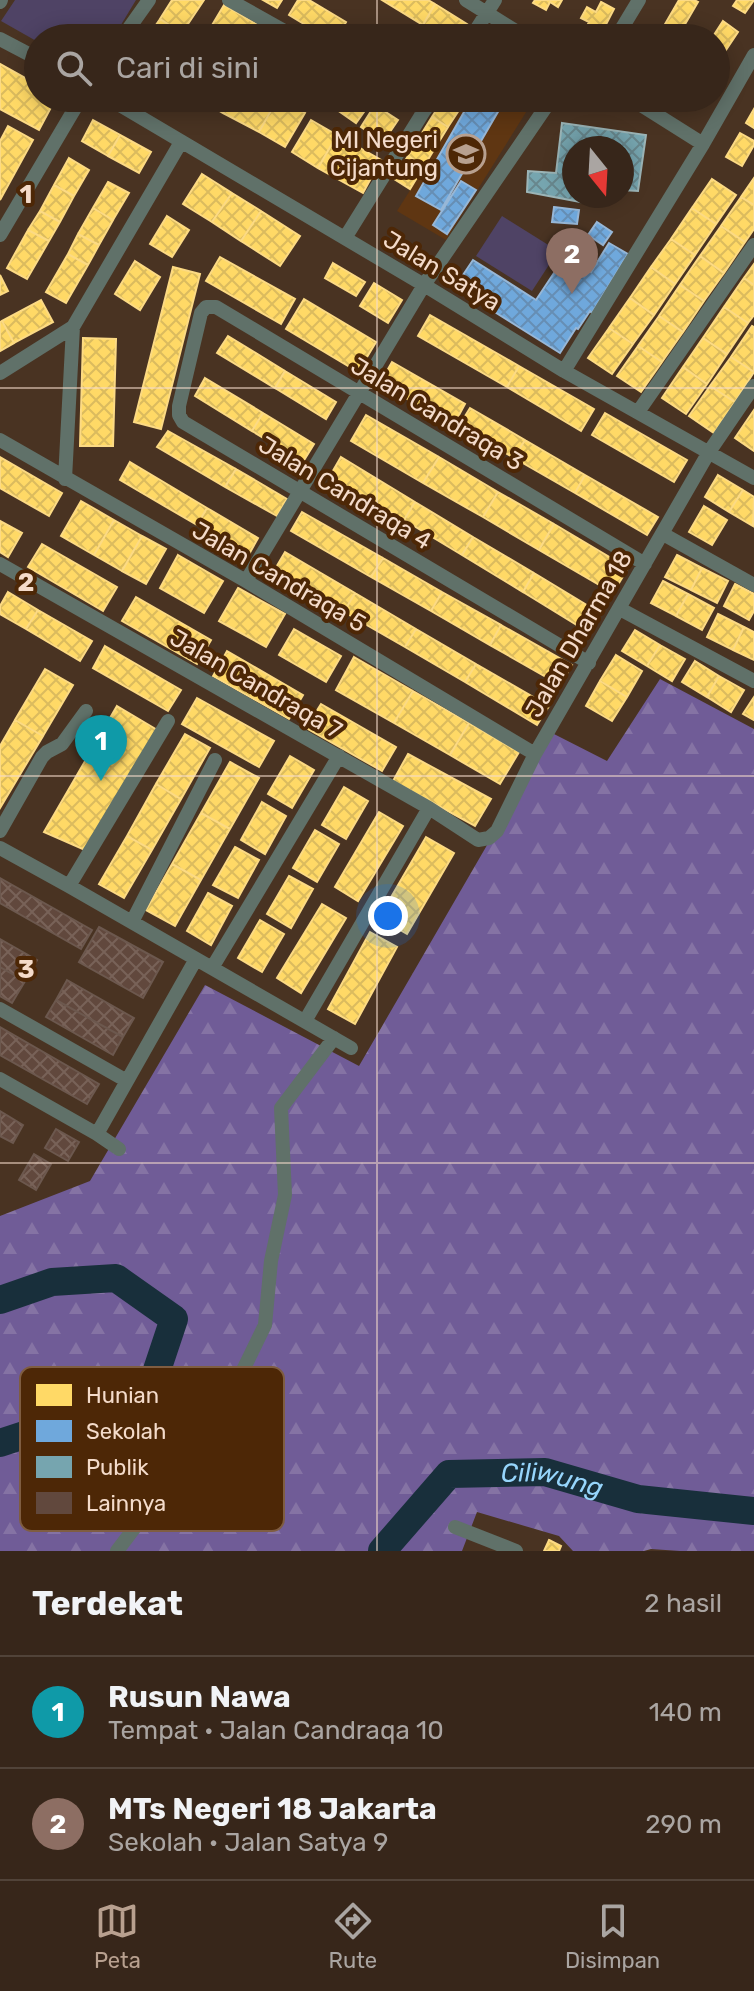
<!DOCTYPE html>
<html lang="id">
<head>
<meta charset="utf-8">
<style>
  :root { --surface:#37261a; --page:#423227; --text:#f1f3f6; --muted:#aaa5a2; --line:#514339; --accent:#b8a08f }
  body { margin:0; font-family:Rubik,sans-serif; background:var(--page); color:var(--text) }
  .compass { position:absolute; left:562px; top:136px; width:72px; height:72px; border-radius:50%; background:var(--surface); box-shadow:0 4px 20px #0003; rotate:162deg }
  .you { position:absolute; left:388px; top:916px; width:28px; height:28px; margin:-20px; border:6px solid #fff; border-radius:50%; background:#1a73e8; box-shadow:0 0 0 12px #1a73e833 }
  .badge { display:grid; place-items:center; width:52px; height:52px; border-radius:50%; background:var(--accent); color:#fff; font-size:26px; font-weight:700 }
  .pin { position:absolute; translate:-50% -66px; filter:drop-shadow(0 2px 4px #0008) }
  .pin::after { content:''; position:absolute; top:42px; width:28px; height:24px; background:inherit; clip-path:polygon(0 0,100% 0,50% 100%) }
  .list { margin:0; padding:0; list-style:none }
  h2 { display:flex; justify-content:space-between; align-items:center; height:104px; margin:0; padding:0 32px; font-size:34px }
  h2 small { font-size:26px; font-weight:400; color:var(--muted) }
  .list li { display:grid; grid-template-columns:52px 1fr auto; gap:24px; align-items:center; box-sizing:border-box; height:112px; padding:0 32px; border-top:2px solid var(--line) }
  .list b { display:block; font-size:30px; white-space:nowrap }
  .list p { margin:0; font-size:26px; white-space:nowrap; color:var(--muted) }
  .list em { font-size:26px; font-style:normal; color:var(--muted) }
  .icon { flex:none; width:44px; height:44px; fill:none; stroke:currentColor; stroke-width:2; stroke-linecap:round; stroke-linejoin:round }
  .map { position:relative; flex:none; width:754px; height:1551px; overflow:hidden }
  .search { position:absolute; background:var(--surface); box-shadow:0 4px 20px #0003; left:24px; right:24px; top:24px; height:88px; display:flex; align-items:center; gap:20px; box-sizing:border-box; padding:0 28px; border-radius:44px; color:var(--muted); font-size:30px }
  .sheet { height:328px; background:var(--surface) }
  nav { display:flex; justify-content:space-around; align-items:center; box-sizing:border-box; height:112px; border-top:2px solid var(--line); background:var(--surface); font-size:22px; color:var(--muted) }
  nav a { display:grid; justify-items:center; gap:4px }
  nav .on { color:var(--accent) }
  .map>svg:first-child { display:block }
  .built { fill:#5f3612 }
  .green { fill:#4f4365 }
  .forest { fill:url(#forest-firs) }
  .homes { fill:url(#homes-cross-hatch); stroke:#fcda84; stroke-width:2 }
  .schools { fill:url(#schools-cross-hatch); stroke:#97b7d7; stroke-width:2 }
  .public { fill:url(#public-cross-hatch); stroke:#9cb5b7; stroke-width:2 }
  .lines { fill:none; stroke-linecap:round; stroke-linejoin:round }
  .river { stroke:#182f3b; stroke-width:28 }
  .building { fill:url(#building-cross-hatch); stroke:#6c584e; stroke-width:2 }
  .minor { stroke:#607169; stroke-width:14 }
  .grid { fill:none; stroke:#f4dbca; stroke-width:2; stroke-opacity:0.55 }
  .labels { text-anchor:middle; stroke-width:8; stroke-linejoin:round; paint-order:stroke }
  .poi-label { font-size:24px; fill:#f4dbca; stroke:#4d2706; text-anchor:end }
  .street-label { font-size:24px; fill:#f4dbca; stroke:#4d2706 }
  .water-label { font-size:26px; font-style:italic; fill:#96d5fb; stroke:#4d2706 }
  .key { fill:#4d2706; stroke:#7f5d41; stroke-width:2 }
  .key-label { font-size:22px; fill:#f4dbca }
  .grid-label { font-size:26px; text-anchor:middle; font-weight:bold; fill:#f4dbca; stroke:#4d2706; stroke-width:8; stroke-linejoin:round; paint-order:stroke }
</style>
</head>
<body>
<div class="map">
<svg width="754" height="1551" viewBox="0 0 754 1551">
  <defs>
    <pattern id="forest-firs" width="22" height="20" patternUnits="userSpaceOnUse" patternTransform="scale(2)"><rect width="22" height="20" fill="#705c97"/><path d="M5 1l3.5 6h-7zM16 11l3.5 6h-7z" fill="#8573a4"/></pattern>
    <pattern id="homes-cross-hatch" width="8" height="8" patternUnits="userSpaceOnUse" patternTransform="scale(2)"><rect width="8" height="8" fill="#ffd966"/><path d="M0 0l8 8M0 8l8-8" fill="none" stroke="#dbbb5e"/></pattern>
    <pattern id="schools-cross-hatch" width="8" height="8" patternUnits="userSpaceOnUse" patternTransform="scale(2)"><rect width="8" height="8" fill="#6fa8dc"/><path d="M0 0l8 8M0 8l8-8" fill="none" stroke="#668eb4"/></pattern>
    <pattern id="public-cross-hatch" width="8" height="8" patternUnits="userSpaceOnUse" patternTransform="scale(2)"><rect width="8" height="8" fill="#76a5af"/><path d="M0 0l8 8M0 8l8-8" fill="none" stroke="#68878d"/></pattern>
    <pattern id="building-cross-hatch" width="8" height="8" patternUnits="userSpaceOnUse" patternTransform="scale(2)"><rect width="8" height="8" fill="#61483d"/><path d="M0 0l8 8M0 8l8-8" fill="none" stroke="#786258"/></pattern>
  </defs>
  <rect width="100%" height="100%" fill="#493322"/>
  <path class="built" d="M 468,98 L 535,98 L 446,240 L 397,211 Z"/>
  <path class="green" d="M 15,0 L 136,0 L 113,38 L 38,38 L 38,42 L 1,21 Z
    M 502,216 L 558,251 L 532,291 L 476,256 Z"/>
  <path class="forest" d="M 660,679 L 754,729 L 754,1551 L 680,1551 L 651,1549 L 644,1551 L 573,1551 L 559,1536 L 477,1512 L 462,1551 L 0,1551 L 0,1216 L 90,1181 L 205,985 L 359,1066 L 552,733 L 607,761 Z"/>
  <path class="homes" d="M 172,0 L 204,0 L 182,33 L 160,19 Z
    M 263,0 L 282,0 L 277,8 Z
    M 298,0 L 309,0 L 346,22 L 337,38 L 327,38 L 289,15 Z
    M 382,0 L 428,0 L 435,4 L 423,25 Z
    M 535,0 L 562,0 L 558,7 L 550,2 L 546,10 L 533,3 Z
    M 679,0 L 694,0 L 698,2 L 677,38 L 657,38 Z
    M 737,0 L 754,0 L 745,13 L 733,6 Z
    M 601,2 L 614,9 L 600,36 L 586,28 L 589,22 L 581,18 L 587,7 L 596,12 Z
    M 435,4 L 467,24 L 458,38 L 445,38 L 423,25 Z
    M 224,5 L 268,31 L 264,38 L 230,38 L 211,27 Z
    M 160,19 L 182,33 L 179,38 L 147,38 Z
    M 723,21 L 738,32 L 716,65 L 716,38 L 712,38 Z
    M 361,26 L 378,38 L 353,38 Z
    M 0,64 L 38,85 L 38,98 L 56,98 L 39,130 L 0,109 Z
    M 205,98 L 231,98 L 223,113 L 203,101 Z
    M 231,98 L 278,98 L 259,132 L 223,113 Z
    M 278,98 L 305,113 L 285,147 L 259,132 Z
    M 320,98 L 365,98 L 371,102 L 356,123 Z
    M 444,98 L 461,107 L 448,127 L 432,117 Z
    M 446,98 L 467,98 L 461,107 Z
    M 375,105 L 398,120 L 383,142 L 361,127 Z
    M 754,109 L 754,128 L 746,123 Z
    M 432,117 L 448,127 L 435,148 L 419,138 Z
    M 93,120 L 120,135 L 108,156 L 82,141 Z
    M 311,120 L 337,135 L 318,168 L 292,152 Z
    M 8,126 L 33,140 L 0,200 L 0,141 Z
    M 740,133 L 754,141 L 754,145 L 742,166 L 726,157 Z
    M 120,135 L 151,152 L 139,173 L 108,156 Z
    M 337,135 L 381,160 L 363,193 L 318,168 Z
    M 419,138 L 435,148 L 424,166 L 408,156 Z
    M 408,156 L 424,166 L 410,189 L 394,179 Z
    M 69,158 L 89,170 L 74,196 L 54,185 Z
    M 202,174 L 232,193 L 212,222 L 183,204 Z
    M 754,178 L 754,205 L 741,197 Z
    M 712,179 L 736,195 L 716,224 L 692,208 Z
    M 108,182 L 129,193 L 113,220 L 93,208 Z
    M 54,185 L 74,196 L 60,222 L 40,211 Z
    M 232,193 L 261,211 L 241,241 L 212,222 Z
    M 741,197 L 754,205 L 754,229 L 745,242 L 721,226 Z
    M 93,208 L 113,220 L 99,245 L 78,234 Z
    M 692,208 L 716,224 L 695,255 L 671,239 Z
    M 40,211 L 60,222 L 49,241 L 28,230 Z
    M 261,211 L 300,236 L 280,266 L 241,241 Z
    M 167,216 L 189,230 L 172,257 L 150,244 Z
    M 721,226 L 745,242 L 724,273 L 700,256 Z
    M 28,230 L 49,241 L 27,279 L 7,268 Z
    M 78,234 L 99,245 L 88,265 L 68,254 Z
    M 671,239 L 695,255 L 675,284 L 651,267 Z
    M 68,254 L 88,265 L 66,303 L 46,292 Z
    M 700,256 L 724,273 L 704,301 L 680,285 Z
    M 220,257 L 295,299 L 281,324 L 206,281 Z
    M 135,261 L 160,277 L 140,310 L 115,294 Z
    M 333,263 L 365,282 L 356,296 L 325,278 Z
    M 754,264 L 754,285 L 744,278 Z
    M 173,267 L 200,274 L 161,429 L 134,422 Z
    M 651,267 L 675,284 L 654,315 L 630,298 Z
    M 0,275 L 8,291 L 0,295 Z
    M 744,278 L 754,285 L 754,315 L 748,323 L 724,307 Z
    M 374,283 L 402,300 L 388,323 L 360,306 Z
    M 680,285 L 704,301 L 683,332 L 659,316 Z
    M 630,298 L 654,315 L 633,344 L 609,328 Z
    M 304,299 L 376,342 L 358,372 L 286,329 Z
    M 41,300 L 53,322 L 14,343 L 2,321 Z
    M 724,307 L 748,323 L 727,354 L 703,338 Z
    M 430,315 L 519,366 L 507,387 L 418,336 Z
    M 659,316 L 683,332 L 662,362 L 638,346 Z
    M 2,321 L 14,343 L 0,351 L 0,322 Z
    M 752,326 L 754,327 L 754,372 L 731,357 Z
    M 609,328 L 633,344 L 612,374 L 588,358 Z
    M 228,336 L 285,371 L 275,388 L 217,353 Z
    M 83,338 L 116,339 L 113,446 L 80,446 Z
    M 703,338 L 727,354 L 707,384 L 683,367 Z
    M 638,346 L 662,362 L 641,392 L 617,376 Z
    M 731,357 L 754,372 L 735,402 L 710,386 Z
    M 392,362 L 465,404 L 453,426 L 380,383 Z
    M 519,366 L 594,409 L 581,431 L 507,387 Z
    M 683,367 L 707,384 L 686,414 L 662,398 Z
    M 285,371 L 336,402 L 326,419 L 275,388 Z
    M 205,378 L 263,413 L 252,431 L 195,396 Z
    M 710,386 L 735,402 L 714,433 L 689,416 Z
    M 470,408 L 525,440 L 514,458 L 459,426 Z
    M 754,410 L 754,451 L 735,438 Z
    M 263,413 L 314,444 L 303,462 L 252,431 Z
    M 605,413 L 687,460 L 674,482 L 592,435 Z
    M 366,415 L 439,457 L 423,483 L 351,441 Z
    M 168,431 L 236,469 L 225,487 L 157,447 Z
    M 525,440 L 585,475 L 575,493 L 514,458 Z
    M 0,457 L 62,493 L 49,516 L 0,488 Z
    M 341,457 L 415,502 L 404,520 L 330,476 Z
    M 439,457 L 498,492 L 483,517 L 423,483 Z
    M 130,462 L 207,508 L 197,525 L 120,480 Z
    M 236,469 L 287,499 L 277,516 L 225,487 Z
    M 585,475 L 658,517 L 647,535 L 575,493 Z
    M 718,475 L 743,490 L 729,512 L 705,497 Z
    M 743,490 L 754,497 L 753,526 L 729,512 Z
    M 498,492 L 554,524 L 539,550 L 483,517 Z
    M 81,501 L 114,520 L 94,555 L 61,536 Z
    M 415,502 L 473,537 L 462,555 L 404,520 Z
    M 704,506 L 727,520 L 712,545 L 689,532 Z
    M 207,508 L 258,538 L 248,556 L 197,525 Z
    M 302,512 L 383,558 L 371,577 L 291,531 Z
    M 114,520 L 142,536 L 122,571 L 94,555 Z
    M 0,521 L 22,533 L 8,557 L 0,552 Z
    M 554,524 L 628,568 L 613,593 L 539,550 Z
    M 142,536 L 166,549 L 146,584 L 122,571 Z
    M 473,537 L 534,573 L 523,592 L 462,555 Z
    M 42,544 L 117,587 L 103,611 L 28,567 Z
    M 285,552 L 355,593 L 344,612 L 274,571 Z
    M 178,555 L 223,581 L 204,613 L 160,588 Z
    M 677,555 L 702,568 L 691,590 L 665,577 Z
    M 383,558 L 442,592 L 431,611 L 371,577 Z
    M 702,568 L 728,581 L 717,603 L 691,590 Z
    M 534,573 L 600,613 L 588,632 L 523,592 Z
    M 663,581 L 688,594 L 676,616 L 651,603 Z
    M 735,584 L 754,594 L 754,611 L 749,620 L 724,606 Z
    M 238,588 L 285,614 L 266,647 L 219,621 Z
    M 8,592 L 38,610 L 26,629 L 0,614 L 0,606 Z
    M 442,592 L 501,625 L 490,645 L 431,611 Z
    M 355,593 L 416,629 L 405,647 L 344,612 Z
    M 688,594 L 714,608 L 702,630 L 676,616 Z
    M 136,597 L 211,640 L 197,664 L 122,621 Z
    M 38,610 L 92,641 L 80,661 L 26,629 Z
    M 718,614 L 744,627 L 733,650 L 707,637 Z
    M 501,625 L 572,665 L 560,685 L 490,645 Z
    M 744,627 L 754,632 L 754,660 L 733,650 Z
    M 294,629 L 341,656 L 326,682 L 279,655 Z
    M 416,629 L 476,664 L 465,682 L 405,647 Z
    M 635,630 L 660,645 L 647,666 L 622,651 Z
    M 660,645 L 685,659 L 672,681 L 647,666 Z
    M 105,646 L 181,690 L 168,711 L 93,668 Z
    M 227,651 L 303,695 L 289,719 L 213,676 Z
    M 616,655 L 642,671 L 627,697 L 600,681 Z
    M 354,657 L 413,691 L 394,723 L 336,690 Z
    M 695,661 L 719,676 L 707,697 L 682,682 Z
    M 476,664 L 549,706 L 537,725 L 465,682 Z
    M 45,669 L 73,685 L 43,736 L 15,720 Z
    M 719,676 L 744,690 L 731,712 L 707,697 Z
    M 600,681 L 627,697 L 612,721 L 586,706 Z
    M 413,691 L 469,723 L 450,755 L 394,723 Z
    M 754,697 L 754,720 L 743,714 Z
    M 197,698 L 274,741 L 259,767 L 182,724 Z
    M 321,704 L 396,747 L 382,771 L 306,728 Z
    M 117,706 L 159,731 L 85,850 L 44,832 Z
    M 15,720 L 43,736 L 0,808 L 0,746 Z
    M 469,723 L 519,752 L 500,784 L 450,755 Z
    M 185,734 L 210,748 L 181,799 L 156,784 Z
    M 408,754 L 491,799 L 475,826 L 393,781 Z
    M 290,756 L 314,770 L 292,808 L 268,794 Z
    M 230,762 L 259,778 L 230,829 L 201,813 Z
    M 156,784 L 181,799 L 152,850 L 127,836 Z
    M 344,787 L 368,801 L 346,839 L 322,825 Z
    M 262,802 L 286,816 L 265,854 L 241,840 Z
    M 379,812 L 403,826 L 358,901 L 335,887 Z
    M 201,813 L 230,829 L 201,880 L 172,864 Z
    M 315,830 L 339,844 L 317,882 L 293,868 Z
    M 127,836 L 152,850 L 124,898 L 99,884 Z
    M 426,837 L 454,853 L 407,934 L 379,918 Z
    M 235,847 L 259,860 L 238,898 L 213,885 Z
    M 172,864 L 201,880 L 175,926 L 146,910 Z
    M 289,876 L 313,889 L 291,928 L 267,914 Z
    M 208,893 L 232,906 L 211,945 L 187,931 Z
    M 322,904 L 346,918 L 301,993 L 277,978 Z
    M 260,920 L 284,934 L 262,972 L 238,958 Z
    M 370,932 L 397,947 L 355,1024 L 328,1009 Z
    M 549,1540 L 561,1546 L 559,1551 L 544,1551 Z"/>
  <path class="schools" d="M 472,98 L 506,98 L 441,210 L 416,196 Z
    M 461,181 L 476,190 L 447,234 L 433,225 Z
    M 554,207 L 579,210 L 577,224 L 552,222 Z
    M 597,222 L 612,232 L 603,245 L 588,235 Z
    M 609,243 L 628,254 L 592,313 L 590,311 L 578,329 L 576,328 L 560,353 L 455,287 L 473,260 L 536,300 L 566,255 L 591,272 Z"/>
  <path class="public" d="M 562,123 L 646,135 L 638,191 L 622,190 L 622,148 L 574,148 L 574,196 L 588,196 L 586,203 L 527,192 L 528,171 L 556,173 Z"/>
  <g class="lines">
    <g class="river">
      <path d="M 0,1300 L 52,1282 L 116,1278 L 174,1319 L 149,1394 L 0,1443"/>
      <path id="s1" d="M 382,1551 L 449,1474 L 545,1472 L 638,1499 L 754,1511"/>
    </g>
  </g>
  <path class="building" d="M 0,878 L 92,930 L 81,949 L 0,903 Z
    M 99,927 L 163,962 L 143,998 L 79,962 Z
    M 0,939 L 37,960 L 25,981 L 0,967 Z
    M 0,967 L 25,981 L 12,1003 L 0,996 Z
    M 67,980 L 134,1018 L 123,1037 L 56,1000 Z
    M 56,1000 L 123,1037 L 113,1055 L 46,1017 Z
    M 0,1027 L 99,1084 L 87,1104 L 0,1055 Z
    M 0,1111 L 23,1125 L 13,1143 L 0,1136 Z
    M 56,1129 L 79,1142 L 68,1161 L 45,1148 Z
    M 34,1154 L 51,1164 L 36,1190 L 19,1180 Z"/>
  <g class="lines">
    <path class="minor" d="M 229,0 L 297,38
      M 466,0 L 527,38
      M 0,2 L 1,0
      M 122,38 L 149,0
      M 471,38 L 495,0
      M 616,38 L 639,0
      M 0,39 L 38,59
      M 108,98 L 424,285 L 564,371 L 754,478
      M 403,98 L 425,110
      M 630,98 L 703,144
      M 0,235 L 81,98
      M 345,238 L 432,98
      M 73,327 L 181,142
      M 564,371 L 703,144 L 754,55
      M 0,373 L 73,327 L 65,479
      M 638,412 L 754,245
      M 0,440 L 246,581 L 535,754
      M 663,534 L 754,585
      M 0,564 L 429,808 L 478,840 L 489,838 L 497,831 L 535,754 L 709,452 L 754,386
      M 246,581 L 424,285 L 552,98
      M 620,609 L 754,681
      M 589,663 L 183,422 L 179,415 L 179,406 L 201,313 L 206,307 L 216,307 L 645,564
      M 0,831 L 42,757 L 47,752 L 62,744 L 86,711
      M 0,848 L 69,886 L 351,1048
      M 69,886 L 168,721
      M 132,922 L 215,760
      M 212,968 L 339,756
      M 0,1009 L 127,1081
      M 305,1021 L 429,808
      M 0,1079 L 97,1134 L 119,1149
      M 97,1134 L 196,959
      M 455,1527 L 516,1551
      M 117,1551 L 224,1409 L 265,1325 L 271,1261 L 285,1195 L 281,1108 L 334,1038"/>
  </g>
  <path class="grid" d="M 377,0 L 377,38M 377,98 L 377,1551M 0,388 L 754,388M 0,776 L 754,776M 0,1163 L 754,1163"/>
  <defs>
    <g id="school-ring" transform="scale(2)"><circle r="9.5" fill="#4d2706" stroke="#b8a08f" stroke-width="1.5"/><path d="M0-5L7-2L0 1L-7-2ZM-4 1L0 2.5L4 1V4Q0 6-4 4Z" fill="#b8a08f"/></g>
  </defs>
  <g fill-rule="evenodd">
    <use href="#school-ring" x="466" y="154"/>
  </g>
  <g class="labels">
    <g class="poi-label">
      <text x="438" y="148">MI Negeri<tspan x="438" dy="28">Cijantung</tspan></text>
    </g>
    <g class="street-label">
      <text transform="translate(442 271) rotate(31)" y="8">Jalan Satya</text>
      <text transform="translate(437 414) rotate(31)" y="8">Jalan Candraqa 3</text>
      <text transform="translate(345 493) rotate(31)" y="8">Jalan Candraqa 4</text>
      <text transform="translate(279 577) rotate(30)" y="8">Jalan Candraqa 5</text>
      <text transform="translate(579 634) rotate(-60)" y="8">Jalan Dharma 18</text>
      <text transform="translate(256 684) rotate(30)" y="8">Jalan Candraqa 7</text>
    </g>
    <g class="water-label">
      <text dy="9" stroke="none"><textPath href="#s1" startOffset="206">Ciliwung</textPath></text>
    </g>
  </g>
  <rect x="20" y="1367" width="264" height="164" rx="12" class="key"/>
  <rect x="36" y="1384" width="36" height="22" fill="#ffd966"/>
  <rect x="36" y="1420" width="36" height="22" fill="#6fa8dc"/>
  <rect x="36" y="1456" width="36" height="22" fill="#76a5af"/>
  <rect x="36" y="1492" width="36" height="22" fill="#61483d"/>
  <g class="key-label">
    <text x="86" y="1403">Hunian</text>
    <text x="86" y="1439">Sekolah</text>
    <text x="86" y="1475">Publik</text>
    <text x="86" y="1511">Lainnya</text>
  </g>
  <g class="grid-label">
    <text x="26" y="203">1</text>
    <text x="26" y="591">2</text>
    <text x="26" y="978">3</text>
  </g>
</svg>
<svg class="compass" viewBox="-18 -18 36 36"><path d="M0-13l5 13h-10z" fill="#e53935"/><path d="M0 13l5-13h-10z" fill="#aaa5a2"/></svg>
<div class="you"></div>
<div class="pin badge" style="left:101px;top:781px;background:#0f9aa8">1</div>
<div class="pin badge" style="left:572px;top:294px;background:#8d6e63">2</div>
<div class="search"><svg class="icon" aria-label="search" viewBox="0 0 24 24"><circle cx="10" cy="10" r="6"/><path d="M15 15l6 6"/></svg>Cari di sini</div>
</div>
<section class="sheet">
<h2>Terdekat<small>2 hasil</small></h2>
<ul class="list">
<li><span class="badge" style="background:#0f9aa8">1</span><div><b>Rusun Nawa</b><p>Tempat · Jalan Candraqa 10</p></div><em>140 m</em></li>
<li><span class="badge" style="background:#8d6e63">2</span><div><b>MTs Negeri 18 Jakarta</b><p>Sekolah · Jalan Satya 9</p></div><em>290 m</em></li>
</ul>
</section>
<nav>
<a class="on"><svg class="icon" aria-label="map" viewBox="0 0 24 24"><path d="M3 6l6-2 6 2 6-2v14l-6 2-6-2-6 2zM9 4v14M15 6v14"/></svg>Peta</a>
<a><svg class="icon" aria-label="directions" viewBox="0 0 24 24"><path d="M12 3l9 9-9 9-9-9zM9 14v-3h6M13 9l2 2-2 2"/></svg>Rute</a>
<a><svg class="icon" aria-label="saved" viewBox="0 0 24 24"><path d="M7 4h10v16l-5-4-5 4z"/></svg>Disimpan</a>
</nav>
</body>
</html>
